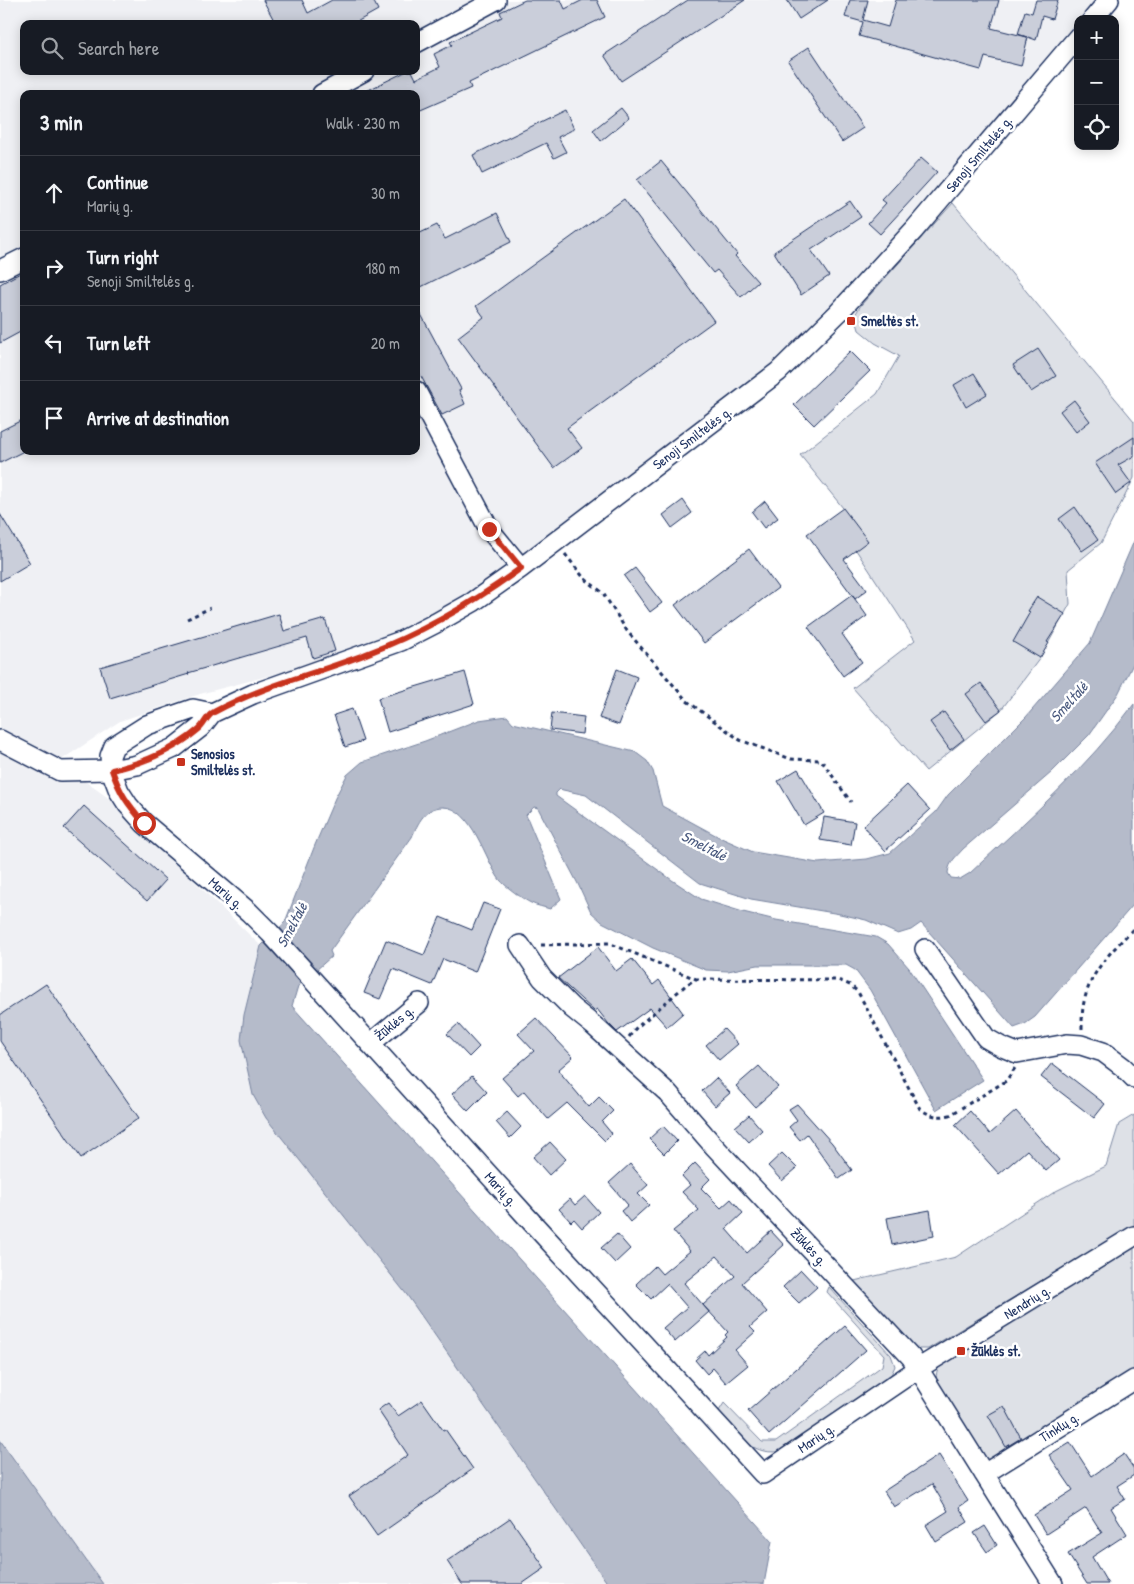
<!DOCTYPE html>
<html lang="en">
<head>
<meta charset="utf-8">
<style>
  :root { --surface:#171b24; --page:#20242c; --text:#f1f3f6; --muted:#9ea1a6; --line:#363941 }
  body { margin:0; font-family:"Patrick Hand",sans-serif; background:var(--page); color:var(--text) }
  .controls { position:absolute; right:15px; top:15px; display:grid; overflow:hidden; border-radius:10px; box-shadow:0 2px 12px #0003 }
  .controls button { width:45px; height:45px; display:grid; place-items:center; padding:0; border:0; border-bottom:1px solid var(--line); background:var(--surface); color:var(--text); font:25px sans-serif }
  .stop { position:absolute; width:15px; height:15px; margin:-11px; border:4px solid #c8321e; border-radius:50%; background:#fff }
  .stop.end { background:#c8321e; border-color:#fff; box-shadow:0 1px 5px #0008 }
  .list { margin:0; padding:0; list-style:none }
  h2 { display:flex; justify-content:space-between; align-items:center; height:65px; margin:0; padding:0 20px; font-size:21px }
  h2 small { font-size:16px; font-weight:400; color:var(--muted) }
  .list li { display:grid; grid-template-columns:32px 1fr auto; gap:15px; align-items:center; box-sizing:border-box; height:75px; padding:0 20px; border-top:1px solid var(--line) }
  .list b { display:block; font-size:19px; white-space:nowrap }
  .list p { margin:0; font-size:16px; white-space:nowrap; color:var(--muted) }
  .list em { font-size:16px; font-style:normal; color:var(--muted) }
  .icon { flex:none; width:28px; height:28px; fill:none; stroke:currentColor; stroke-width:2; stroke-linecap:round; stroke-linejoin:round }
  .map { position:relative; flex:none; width:1134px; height:1584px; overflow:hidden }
  .search { position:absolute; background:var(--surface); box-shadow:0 2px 12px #0003; left:20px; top:20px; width:400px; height:55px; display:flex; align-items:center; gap:12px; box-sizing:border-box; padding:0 18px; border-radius:10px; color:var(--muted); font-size:19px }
  .panel { position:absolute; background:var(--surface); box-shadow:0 2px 12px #0003; left:20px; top:90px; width:400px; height:365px; border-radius:10px }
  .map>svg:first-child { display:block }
  .built { fill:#eff0f4; fill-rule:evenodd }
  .green { fill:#dee1e7; stroke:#7c88a2 }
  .water { fill:#b5bbca; stroke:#77839f }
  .building { fill:#caceda; stroke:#1b2f5e }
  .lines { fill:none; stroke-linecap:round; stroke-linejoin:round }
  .minor-casing { stroke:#1b2f5e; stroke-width:22 }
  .path { stroke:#1b2f5e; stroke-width:3; stroke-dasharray:4 4; stroke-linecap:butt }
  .minor { stroke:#fff; stroke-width:19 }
  .route { stroke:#c8321e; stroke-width:6 }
  .poi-dot { fill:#c8321e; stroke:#fff; stroke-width:2 }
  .labels { text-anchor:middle; stroke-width:5; stroke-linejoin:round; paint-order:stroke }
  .street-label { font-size:14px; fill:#1b2f5e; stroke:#fff }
  .poi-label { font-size:14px; font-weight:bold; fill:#1b2f5e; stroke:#fff; text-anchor:start }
  .water-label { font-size:15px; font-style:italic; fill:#49597e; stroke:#fff }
</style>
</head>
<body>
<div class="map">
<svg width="1134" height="1584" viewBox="0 0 1134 1584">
  <rect width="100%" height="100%" fill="#fff"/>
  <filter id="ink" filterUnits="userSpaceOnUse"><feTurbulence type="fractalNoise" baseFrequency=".02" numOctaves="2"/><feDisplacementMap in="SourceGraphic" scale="10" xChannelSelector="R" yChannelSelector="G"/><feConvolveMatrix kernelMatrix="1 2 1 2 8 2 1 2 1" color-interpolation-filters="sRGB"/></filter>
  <g filter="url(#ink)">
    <path class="built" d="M 0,0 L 1101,0 L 1085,19 L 1078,19 L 1078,27 L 834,307 L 774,366 L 490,584 L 434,616 L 372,645 L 320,662 L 200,694 L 120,721 L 58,762 L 107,797 L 261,946 L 244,1015 L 266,1118 L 407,1295 L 608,1584 L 103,1584 L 0,1440 ZM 24,24 L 416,24 L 416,71 L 24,71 ZM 24,94 L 416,94 L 416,451 L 24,451 Z"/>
    <path class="green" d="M 953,203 L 1134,421 L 1134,478 L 1101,543 L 1068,570 L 1070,604 L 1040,658 L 1001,710 L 926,771 L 853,688 L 915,640 L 856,550 L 843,508 L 800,455 L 877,394 L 899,356 L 875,343 L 859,330 L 855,315 L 861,305 Z
      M 1134,1115 L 1134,1225 L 928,1349 L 916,1349 L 907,1342 L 854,1281 L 956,1257 L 1056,1191 L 1106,1166 L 1119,1124 Z
      M 1134,1245 L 1134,1374 L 985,1463 L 937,1384 C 935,1370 937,1368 948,1359 Z
      M 829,1287 L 891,1355 L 895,1366 L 891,1375 L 786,1450 C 752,1459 739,1435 719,1411 L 724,1403 L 762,1442 L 776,1442 L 882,1366 L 884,1355 L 827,1292 Z"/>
    <path class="water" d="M 1134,541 L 1134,662 L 1118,694 L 1089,735 L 1052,772 L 963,849 C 956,857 949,862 948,873 L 951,878 L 960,879 L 970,873 C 1028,819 1087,768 1134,704 L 1134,904 L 1035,1017 L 1025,1024 L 1014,1028 L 921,923 L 911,930 L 898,934 L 866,920 L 840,914 L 751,899 L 700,883 L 586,795 L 563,790 L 560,789 L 556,793 L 556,796 L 672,880 L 701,899 L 743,912 L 776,920 L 876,937 L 888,944 L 909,968 L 983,1080 L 936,1110 L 870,990 L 855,970 L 846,965 L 758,965 L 728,971 L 706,970 L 653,948 L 602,922 L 591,912 L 578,884 L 538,808 L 534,807 L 526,815 L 561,899 L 550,909 C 544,907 537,906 531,903 C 524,900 505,886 500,880 C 485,860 472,807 443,807 C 425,807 418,823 412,837 L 330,951 L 332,956 L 298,986 L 292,1006 L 772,1541 L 764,1584 L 608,1584 L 407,1295 L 266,1118 L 253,1095 L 248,1072 L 241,1040 L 244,1015 L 261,946 L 285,922 L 315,845 L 335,798 L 347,775 L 362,762 L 425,741 L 479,720 L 507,716 L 513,723 L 635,752 L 647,761 L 653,771 L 662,806 L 719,837 L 753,852 L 818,863 L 867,859 L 890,853 L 936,812 L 948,795 L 1026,717 L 1090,643 Z
      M 0,1440 L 103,1584 L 0,1584 Z"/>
    <path class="building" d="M 263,0 L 302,0 L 308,13 L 332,0 L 373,0 L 378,10 L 353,24 L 276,24 Z
      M 525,0 L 561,0 L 565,9 L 583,0 L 597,0 L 605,17 L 469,83 L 471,88 L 416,112 L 416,94 L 360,94 L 407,71 L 412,71 L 416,79 L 440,67 L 434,54 L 452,45 L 450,42 L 502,17 L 500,12 Z
      M 688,0 L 745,0 L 621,81 L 604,55 Z
      M 787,0 L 828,0 L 799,19 Z
      M 850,0 L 868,0 L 863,20 L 888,27 L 896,0 L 999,0 L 991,28 L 1027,37 L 1018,34 L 1025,11 L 1032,13 L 1036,0 L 1058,0 L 1052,19 L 1042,16 L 1036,40 L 1028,37 L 1021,66 L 985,57 L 981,70 L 859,36 L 863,22 L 845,17 Z
      M 809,47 L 863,128 L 842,142 L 788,61 Z
      M 621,108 L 629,118 L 601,141 L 593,130 Z
      M 565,110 L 574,129 L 558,137 L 566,152 L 554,158 L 546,143 L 482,174 L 473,155 Z
      M 921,158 L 937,172 L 880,234 L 868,223 L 886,203 L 882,200 Z
      M 661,161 L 737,254 L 735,256 L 758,282 L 741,297 L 717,270 L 713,273 L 637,180 Z
      M 624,199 L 714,321 L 567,428 L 582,448 L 554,468 L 458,337 L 484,317 L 476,306 Z
      M 850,201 L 861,217 L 811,250 L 829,276 L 801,295 L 774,252 Z
      M 497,213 L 511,242 L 421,287 L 416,280 L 416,235 L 437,225 L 445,239 Z
      M 24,271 L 24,330 L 0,343 L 0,284 Z
      M 416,305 L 461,389 L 459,390 L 465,404 L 442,415 L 416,367 Z
      M 1038,349 L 1056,376 L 1031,392 L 1013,365 Z
      M 850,351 L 870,371 L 814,425 L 794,405 Z
      M 974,373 L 987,394 L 966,407 L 954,385 Z
      M 1074,400 L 1090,421 L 1076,432 L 1060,411 Z
      M 24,419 L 24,451 L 0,463 L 0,431 Z
      M 1134,437 L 1134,456 L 1118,465 L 1131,483 L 1116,494 L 1095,463 Z
      M 683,500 L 692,513 L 672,528 L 663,515 Z
      M 765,501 L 778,518 L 764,528 L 752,512 Z
      M 1075,507 L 1098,540 L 1082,551 L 1059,519 Z
      M 843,508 L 868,541 L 844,559 L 867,590 L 855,599 L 807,534 Z
      M 0,514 L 30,563 L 0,581 Z
      M 749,549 L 778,588 L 704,643 L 675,605 Z
      M 635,568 L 662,603 L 650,612 L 624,576 Z
      M 852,595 L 867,616 L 842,634 L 862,662 L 843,676 L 808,627 Z
      M 1037,597 L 1065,614 L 1047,642 L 1049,643 L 1040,658 L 1013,642 L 1030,612 L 1028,611 Z
      M 279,614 L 284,631 L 325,619 L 335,651 L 313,658 L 307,638 L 188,673 L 189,674 L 110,698 L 100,667 Z
      M 617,669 L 637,677 L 619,725 L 599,718 Z
      M 465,672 L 474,704 L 388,732 L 378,698 Z
      M 981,683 L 1001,710 L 986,721 L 966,694 Z
      M 352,709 L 363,741 L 345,747 L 334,715 Z
      M 944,712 L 964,739 L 950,750 L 930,722 Z
      M 552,713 L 584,717 L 582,734 L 550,730 Z
      M 798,769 L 824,813 L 804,825 L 778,781 Z
      M 907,785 L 930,810 L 885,851 L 863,826 Z
      M 84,806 L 166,880 L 147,901 L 64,828 Z
      M 824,817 L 855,822 L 851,845 L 820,840 Z
      M 483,903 L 500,909 L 475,972 L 443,959 L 432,985 L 393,969 L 380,999 L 364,993 L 386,940 L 424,955 L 440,917 L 472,930 Z
      M 598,947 L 616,971 L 632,959 L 653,985 L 659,980 L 683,1013 L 667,1027 L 650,1008 L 617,1032 L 608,1023 L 597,1009 L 594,1011 L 558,978 Z
      M 46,984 L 139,1118 L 81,1158 L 0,1041 L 0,1015 Z
      M 536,1018 L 573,1057 L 558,1070 L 589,1107 L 599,1097 L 613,1111 L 602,1122 L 612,1134 L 605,1141 L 567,1103 L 548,1119 L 524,1091 L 518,1096 L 502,1078 L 534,1051 L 518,1034 Z
      M 458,1024 L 479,1047 L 469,1057 L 447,1034 Z
      M 724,1029 L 738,1044 L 719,1060 L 706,1045 Z
      M 1052,1063 L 1105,1104 L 1094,1118 L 1041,1077 Z
      M 759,1066 L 778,1087 L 755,1107 L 736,1086 Z
      M 472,1076 L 487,1092 L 468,1111 L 452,1094 Z
      M 716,1078 L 730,1093 L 715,1106 L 702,1091 Z
      M 797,1104 L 832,1143 L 852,1170 L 839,1179 L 807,1134 L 800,1140 L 789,1127 L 797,1120 L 789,1109 Z
      M 970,1111 L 990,1134 L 1016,1111 L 1059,1160 L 1046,1171 L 1027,1150 L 999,1174 L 955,1125 Z
      M 507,1112 L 521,1127 L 510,1138 L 496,1122 Z
      M 749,1115 L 762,1130 L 749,1142 L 735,1127 Z
      M 663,1126 L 677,1141 L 664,1154 L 649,1139 Z
      M 550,1142 L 566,1159 L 549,1175 L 533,1157 Z
      M 782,1153 L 797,1168 L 782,1181 L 768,1166 Z
      M 695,1163 L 710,1179 L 701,1188 L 721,1208 L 731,1199 L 743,1213 L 726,1229 L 747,1253 L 771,1231 L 784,1245 L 742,1283 L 767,1312 L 750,1327 L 755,1332 L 735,1350 L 748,1365 L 726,1383 L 713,1368 L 707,1374 L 695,1360 L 705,1351 L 708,1355 L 727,1337 L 725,1335 L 728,1332 L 703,1305 L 735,1276 L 717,1256 L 684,1283 L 709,1312 L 675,1342 L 663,1328 L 687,1307 L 667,1284 L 651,1299 L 636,1284 L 655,1266 L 662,1274 L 690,1251 L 673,1231 L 699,1210 L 682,1192 L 690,1185 L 682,1176 Z
      M 630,1164 L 648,1185 L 638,1194 L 649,1205 L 630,1222 L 621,1211 L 628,1205 L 609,1183 Z
      M 585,1196 L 599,1212 L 582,1228 L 574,1219 L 571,1222 L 559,1209 L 570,1199 L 575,1205 Z
      M 930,1210 L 934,1236 L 892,1245 L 887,1218 Z
      M 617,1234 L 630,1249 L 615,1263 L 601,1248 Z
      M 801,1270 L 817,1287 L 799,1303 L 783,1287 Z
      M 845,1326 L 866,1350 L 769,1435 L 748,1411 Z
      M 422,1400 L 443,1430 L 445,1429 L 473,1469 L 377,1536 L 349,1496 L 408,1455 L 378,1410 L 388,1403 L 398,1416 Z
      M 1004,1406 L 1021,1438 L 1006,1447 L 988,1415 Z
      M 1070,1442 L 1092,1476 L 1124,1454 L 1134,1469 L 1134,1475 L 1117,1486 L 1125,1499 L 1111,1508 L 1127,1534 L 1092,1557 L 1108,1584 L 1087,1584 L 1068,1554 L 1102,1533 L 1086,1508 L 1046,1534 L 1034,1515 L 1073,1490 L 1049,1455 Z
      M 939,1455 L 968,1501 L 959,1507 L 968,1522 L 936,1542 L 926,1525 L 948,1511 L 932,1484 L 894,1507 L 884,1491 Z
      M 510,1518 L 545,1568 L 522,1584 L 462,1584 L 447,1561 Z
      M 985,1526 L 997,1545 L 987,1552 L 974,1533 Z"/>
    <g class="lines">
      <g class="minor-casing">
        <path id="minor" d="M 1093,19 L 1109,0
          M 416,43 L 496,0
          M 322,94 L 364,71
          M 0,270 L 24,258
          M 416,391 L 489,529 L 521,568
          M 212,713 L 193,709 L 147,725 L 114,746 L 110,756 L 111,770 L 119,791 L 128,805 L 144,823 L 249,912 L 270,933 L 527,1217 L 763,1474 L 919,1368 L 1134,1236
          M 0,740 L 60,771 L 111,770 L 137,765 L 174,748 L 201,727 L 212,713 L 253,694 L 401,641 L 436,623 L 473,602 L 521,568 L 778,372 L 838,313 L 914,230 L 1078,37
          M 520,945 L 542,978 L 572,1008 L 593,1025 L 668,1093 L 713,1145 L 911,1357 L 1053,1584
          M 925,949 L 986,1038 L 1000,1046 L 1017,1053 L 1067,1044 L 1081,1045 L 1103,1052 L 1123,1067 L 1134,1078
          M 370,1044 L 419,1003
          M 984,1474 L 1134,1380"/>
      </g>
      <path class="path" d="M 565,554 L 584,578 L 603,593 L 627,631 L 687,701 L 740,740 L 791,759 L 821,760 L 851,802
        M 187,619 L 210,608
        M 541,945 L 609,943 L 696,979
        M 1082,1029 C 1082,1019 1082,1008 1085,998 C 1092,969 1114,949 1134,928
        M 629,1037 L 635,1029 L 686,985 L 696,979 L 838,980 L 850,985 L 858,992 L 920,1109 C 931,1116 937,1118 950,1115 L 1006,1081 L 1015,1068"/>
      <use href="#minor" class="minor"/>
    </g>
  </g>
  <g class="lines" filter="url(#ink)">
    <path class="route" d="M 144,823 C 128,804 120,794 112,770 C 144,763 173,751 199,729 C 205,724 207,715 214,712 C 261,686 316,674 366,654 C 422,633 472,604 521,568 L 489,529"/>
  </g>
  <g class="poi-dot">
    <rect x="846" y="316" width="10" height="10" rx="2.5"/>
    <rect x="176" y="757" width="10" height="10" rx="2.5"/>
    <rect x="956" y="1346" width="10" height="10" rx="2.5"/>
  </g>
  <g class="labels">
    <g class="street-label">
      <text transform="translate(979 154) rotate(-50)" y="5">Senoji Smiltelės g.</text>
      <text transform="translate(692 438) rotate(-37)" y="5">Senoji Smiltelės g.</text>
      <text transform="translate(226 893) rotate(41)" y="5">Marių g.</text>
      <text transform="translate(394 1023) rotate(-40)" y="5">Žūklės g.</text>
      <text transform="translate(501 1189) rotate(48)" y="5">Marių g.</text>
      <text transform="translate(809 1247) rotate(47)" y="5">Žūklės g.</text>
      <text transform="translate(1027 1302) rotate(-32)" y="5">Nendrių g.</text>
      <text transform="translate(1059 1427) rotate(-32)" y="5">Tinklų g.</text>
      <text transform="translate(816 1438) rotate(-34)" y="5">Marių g.</text>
    </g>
    <g class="poi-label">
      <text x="861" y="326">Smeltės st.</text>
      <text x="191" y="759">Senosios<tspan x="191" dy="16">Smiltelės st.</tspan></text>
      <text x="971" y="1356">Žūklės st.</text>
    </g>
    <g class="water-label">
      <text transform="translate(1069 702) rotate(-48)" y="5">Smeltalė</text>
      <text transform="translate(704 846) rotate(27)" y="5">Smeltalė</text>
      <text transform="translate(292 925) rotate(-62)" y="5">Smeltalė</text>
    </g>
  </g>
</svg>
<div class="controls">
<button>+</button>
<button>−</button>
<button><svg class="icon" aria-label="locate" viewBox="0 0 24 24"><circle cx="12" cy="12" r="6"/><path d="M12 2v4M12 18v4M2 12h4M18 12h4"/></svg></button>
</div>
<div class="stop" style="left:144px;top:823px"></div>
<div class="stop end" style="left:489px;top:529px"></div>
<div class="search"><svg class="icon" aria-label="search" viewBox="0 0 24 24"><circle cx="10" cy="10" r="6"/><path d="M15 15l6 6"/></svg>Search here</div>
<section class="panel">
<h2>3 min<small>Walk · 230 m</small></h2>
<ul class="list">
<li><svg class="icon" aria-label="ahead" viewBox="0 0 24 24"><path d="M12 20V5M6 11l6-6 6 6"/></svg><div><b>Continue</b><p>Marių g.</p></div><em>30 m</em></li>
<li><svg class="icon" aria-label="right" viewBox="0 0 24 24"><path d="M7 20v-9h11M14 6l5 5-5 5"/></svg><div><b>Turn right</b><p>Senoji Smiltelės g.</p></div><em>180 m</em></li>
<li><svg class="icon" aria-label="left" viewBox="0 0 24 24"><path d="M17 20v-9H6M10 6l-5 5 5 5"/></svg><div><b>Turn left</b></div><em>20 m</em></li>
<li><svg class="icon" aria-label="arrive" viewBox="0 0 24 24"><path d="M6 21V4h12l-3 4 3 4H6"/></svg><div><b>Arrive at destination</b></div></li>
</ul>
</section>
</div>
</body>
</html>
